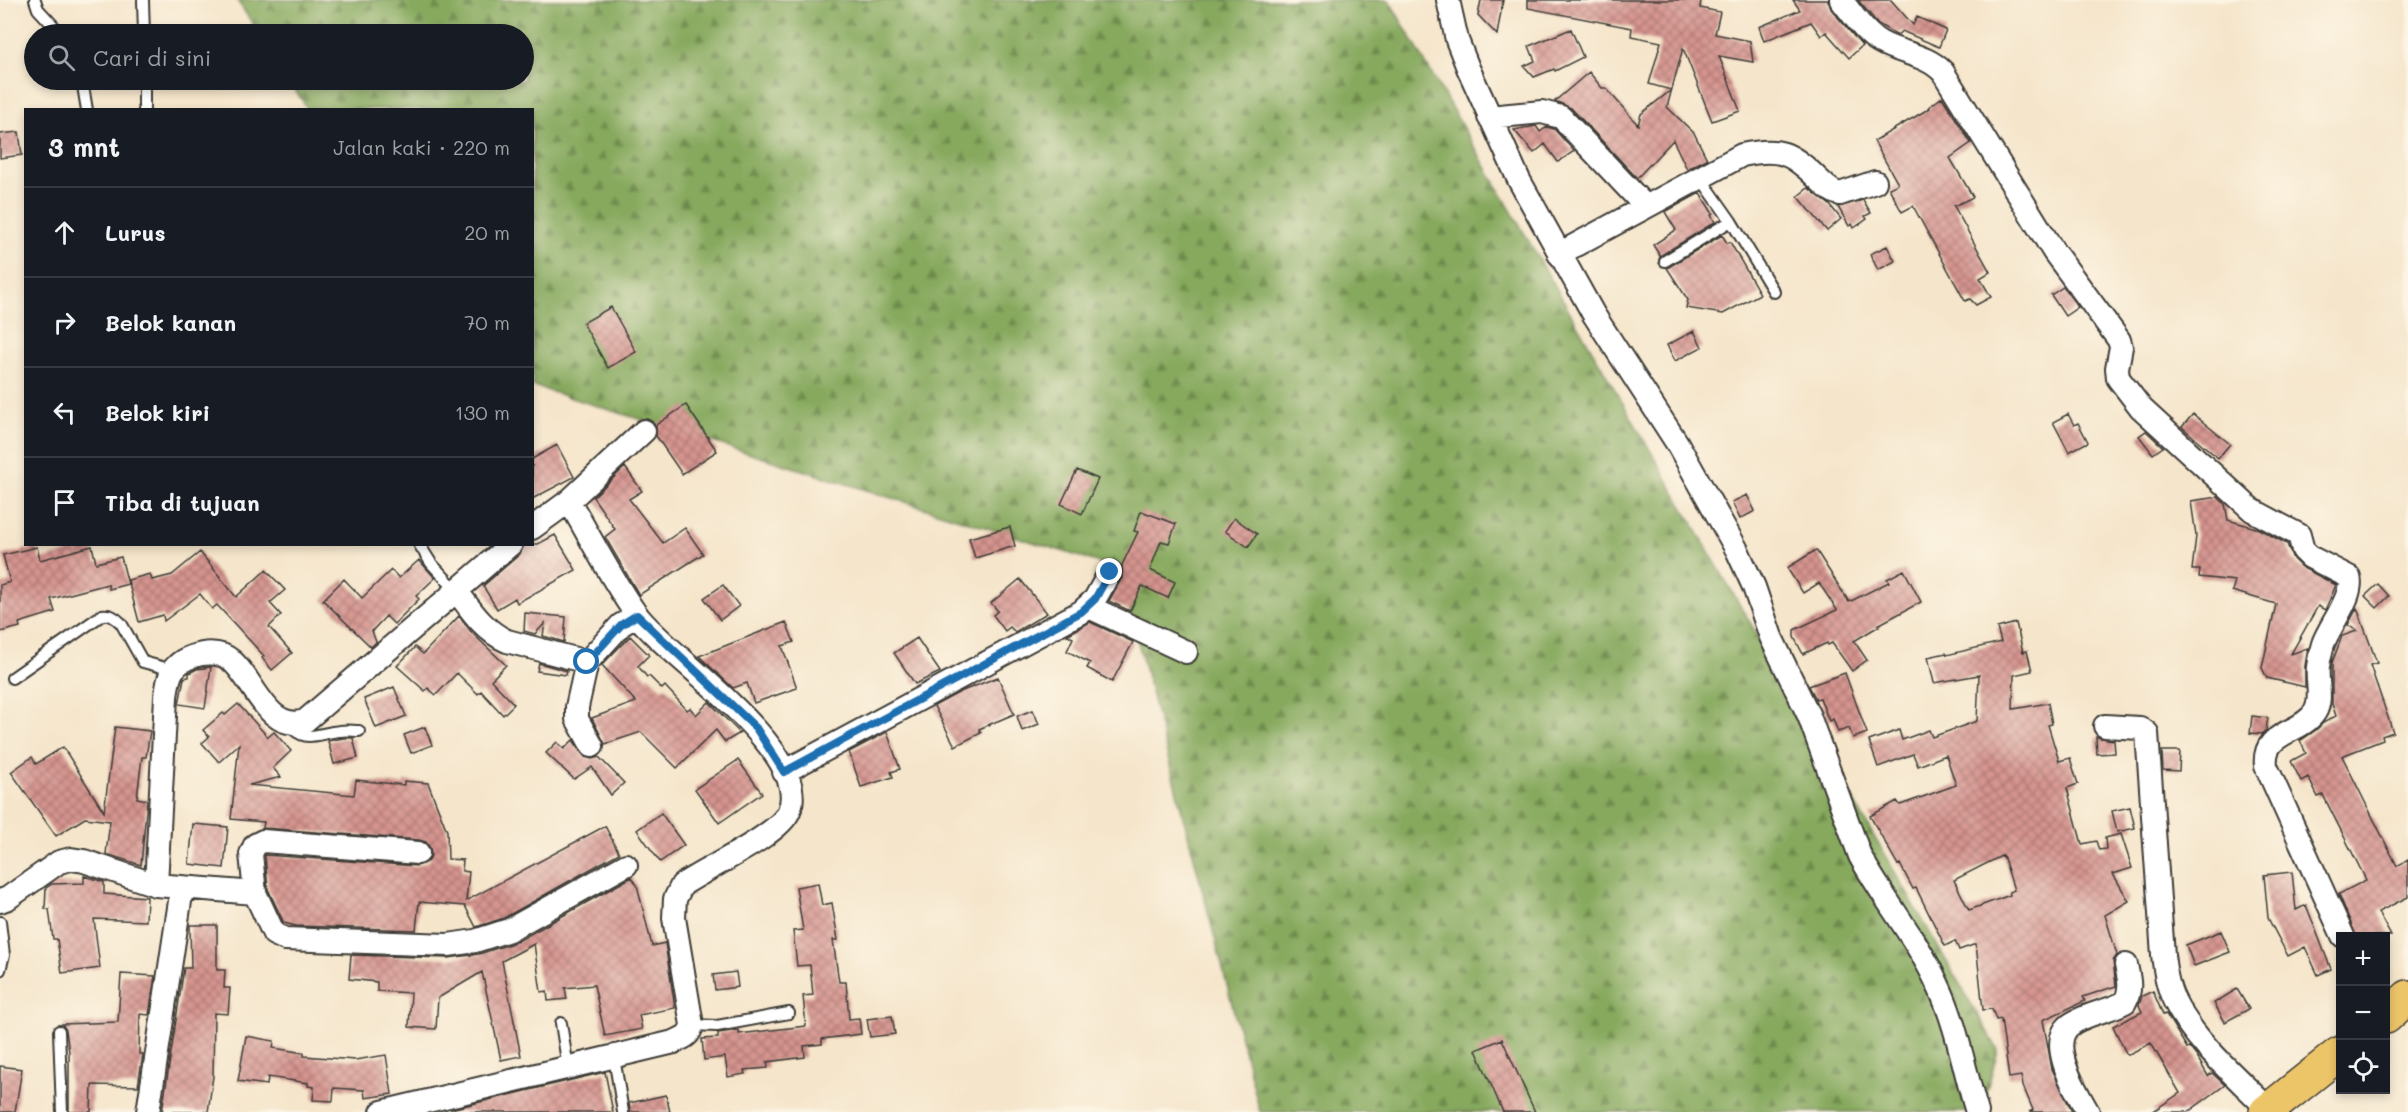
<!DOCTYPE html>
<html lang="id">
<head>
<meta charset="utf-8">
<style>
  :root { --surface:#171b24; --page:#242831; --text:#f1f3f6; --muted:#9ea1a6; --line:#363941 }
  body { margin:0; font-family:Mali,sans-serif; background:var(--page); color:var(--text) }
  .controls { position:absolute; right:18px; bottom:18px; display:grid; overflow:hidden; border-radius:0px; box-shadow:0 3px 9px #0003 }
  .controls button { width:54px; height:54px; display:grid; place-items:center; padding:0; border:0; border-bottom:2px solid var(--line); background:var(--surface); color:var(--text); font:30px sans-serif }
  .stop { position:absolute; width:18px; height:18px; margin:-14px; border:4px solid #1f6fb2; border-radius:50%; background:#fff }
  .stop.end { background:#1f6fb2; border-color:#fff; box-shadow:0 2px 6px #0008 }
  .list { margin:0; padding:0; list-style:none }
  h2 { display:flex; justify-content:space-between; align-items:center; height:78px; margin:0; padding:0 24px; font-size:26px }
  h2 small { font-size:20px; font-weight:400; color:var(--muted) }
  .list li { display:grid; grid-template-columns:39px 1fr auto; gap:18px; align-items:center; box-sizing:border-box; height:90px; padding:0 24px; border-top:2px solid var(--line) }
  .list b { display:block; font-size:22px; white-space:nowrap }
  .list em { font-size:20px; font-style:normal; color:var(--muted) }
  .icon { flex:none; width:33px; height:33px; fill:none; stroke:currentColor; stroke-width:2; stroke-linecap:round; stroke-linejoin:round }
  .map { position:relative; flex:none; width:2408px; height:1112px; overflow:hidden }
  .search { position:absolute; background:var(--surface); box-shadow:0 3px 9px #0003; left:24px; top:24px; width:510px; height:66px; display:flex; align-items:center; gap:15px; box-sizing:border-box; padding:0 21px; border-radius:33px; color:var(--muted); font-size:22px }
  .panel { position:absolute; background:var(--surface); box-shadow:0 3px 9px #0003; left:24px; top:108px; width:510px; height:438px; border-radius:0px }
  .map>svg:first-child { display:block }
  .forest { fill:url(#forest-firs); stroke:#51623c; stroke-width:1.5 }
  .building { fill:url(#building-cross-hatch); fill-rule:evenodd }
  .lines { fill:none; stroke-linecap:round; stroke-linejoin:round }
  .service-casing { stroke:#3d3a36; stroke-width:14 }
  .minor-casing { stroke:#3d3a36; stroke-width:26 }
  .trunk-casing { stroke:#3d3a36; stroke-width:36 }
  .service { stroke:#fff; stroke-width:10 }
  .minor { stroke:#fff; stroke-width:22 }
  .trunk { stroke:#edc569; stroke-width:33 }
  .route { stroke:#1f6fb2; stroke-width:8 }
</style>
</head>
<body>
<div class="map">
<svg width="2408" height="1112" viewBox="0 0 2408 1112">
  <defs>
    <pattern id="forest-firs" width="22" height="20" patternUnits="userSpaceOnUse" patternTransform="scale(1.5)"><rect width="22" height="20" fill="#86a95d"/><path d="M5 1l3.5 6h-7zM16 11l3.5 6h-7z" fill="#6d894c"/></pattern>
    <pattern id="building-cross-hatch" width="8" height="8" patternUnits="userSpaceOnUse" patternTransform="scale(1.5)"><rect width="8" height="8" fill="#d6948f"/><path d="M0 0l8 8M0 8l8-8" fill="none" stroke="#ad7874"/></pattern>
  </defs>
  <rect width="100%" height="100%" fill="#fcf5e5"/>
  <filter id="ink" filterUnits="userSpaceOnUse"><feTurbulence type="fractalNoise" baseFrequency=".0167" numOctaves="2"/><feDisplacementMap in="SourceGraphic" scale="12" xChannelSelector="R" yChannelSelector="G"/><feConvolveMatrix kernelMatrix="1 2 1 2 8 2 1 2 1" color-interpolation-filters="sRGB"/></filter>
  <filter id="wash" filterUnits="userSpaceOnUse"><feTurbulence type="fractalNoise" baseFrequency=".008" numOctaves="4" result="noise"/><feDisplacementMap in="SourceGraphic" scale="24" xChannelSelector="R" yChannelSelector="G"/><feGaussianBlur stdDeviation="1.35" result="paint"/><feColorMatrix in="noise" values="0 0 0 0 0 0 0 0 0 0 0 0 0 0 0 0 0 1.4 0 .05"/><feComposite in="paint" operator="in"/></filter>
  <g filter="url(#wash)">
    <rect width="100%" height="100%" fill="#f5e5ca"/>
    <path class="forest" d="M 237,0 L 1389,0 L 1998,1050 L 1981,1112 L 1260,1112 L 1119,569 L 533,386 L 532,110 L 308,109 L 288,80 L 524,80 L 524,34 L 259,34 Z"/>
    <g id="blocks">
      <path class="building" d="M 1481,0 L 1503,0 L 1497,35 L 1478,15 Z
        M 1528,0 L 1701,0 L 1700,8 L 1720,12 L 1715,34 L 1750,41 L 1753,62 L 1719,56 L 1740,111 L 1712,121 L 1683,48 L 1667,107 L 1694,133 L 1707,159 L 1687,169 L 1673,140 L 1637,178 L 1571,108 L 1555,101 L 1589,72 L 1602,88 L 1606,88 L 1638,125 L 1641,114 L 1671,90 L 1649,84 L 1661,42 L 1631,36 L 1632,28 L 1528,8 Z
        M 1793,0 L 1828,0 L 1831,9 L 1862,46 L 1849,58 L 1826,32 L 1821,36 L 1811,22 L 1764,41 L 1759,27 L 1800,10 Z
        M 1858,0 L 1891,0 L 1913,25 L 1917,17 L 1946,30 L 1939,47 L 1902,31 L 1897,35 L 1878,24 Z
        M 1571,29 L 1583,57 L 1555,71 L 1554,69 L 1534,77 L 1524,66 L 1535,61 L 1529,46 Z
        M 1942,97 L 1971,143 L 1950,158 L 1973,197 L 1954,206 L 1990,272 L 1980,278 L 1991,297 L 1976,305 L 1970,299 L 1965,301 L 1913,206 L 1902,212 L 1889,188 L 1898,184 L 1874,141 L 1930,108 L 1929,107 Z
        M 1536,126 L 1540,132 L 1547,127 L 1554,129 L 1574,151 L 1558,162 L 1545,144 L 1534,153 L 1514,130 Z
        M 19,132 L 22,155 L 0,158 L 0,134 Z
        M 1808,188 L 1830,205 L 1841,219 L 1827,231 L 1798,196 Z
        M 1700,193 L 1713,214 L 1711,215 L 1715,222 L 1660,256 L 1653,245 L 1676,230 L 1665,212 Z
        M 1863,200 L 1871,213 L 1865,216 L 1867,219 L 1854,228 L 1852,224 L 1849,226 L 1838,207 Z
        M 1722,235 L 1727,243 L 1730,242 L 1760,294 L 1723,314 L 1686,308 L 1688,300 L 1667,268 Z
        M 1887,246 L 1895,261 L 1878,270 L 1870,254 Z
        M 2063,287 L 2078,307 L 2065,316 L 2051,295 Z
        M 611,307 L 636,352 L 608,368 L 583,323 Z
        M 1694,331 L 1702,347 L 1675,361 L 1667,345 Z
        M 686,405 L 717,451 L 682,474 L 656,436 L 656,425 Z
        M 2068,414 L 2074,425 L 2078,423 L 2088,442 L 2069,452 L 2053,422 Z
        M 2193,414 L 2230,444 L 2218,458 L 2182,427 Z
        M 2146,431 L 2163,447 L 2153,454 L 2139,436 Z
        M 557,445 L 574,477 L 532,499 L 532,459 Z
        M 625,467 L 642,491 L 629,499 L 663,543 L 685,528 L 703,554 L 639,595 L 605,537 L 615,529 L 593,497 Z
        M 1077,470 L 1098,479 L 1082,514 L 1061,504 Z
        M 1747,495 L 1755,511 L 1740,519 L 1732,502 Z
        M 2218,497 L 2225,504 L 2228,520 L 2259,529 L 2287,544 L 2293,559 L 2301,567 L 2336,585 L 2325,610 L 2318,606 L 2291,654 L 2308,648 L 2305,666 L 2305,687 L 2267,678 L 2262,668 L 2276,604 L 2232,591 L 2235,581 L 2199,577 L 2200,570 L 2192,570 L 2196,536 L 2191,501 Z
        M 1141,511 L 1176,524 L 1169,543 L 1161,541 L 1150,570 L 1175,582 L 1168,598 L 1142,586 L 1130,611 L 1109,601 L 1122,578 L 1122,565 L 1138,532 L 1134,531 Z
        M 1234,518 L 1257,534 L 1248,547 L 1225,531 Z
        M 1010,527 L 1015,546 L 975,558 L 969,538 Z
        M 555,535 L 576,570 L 517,603 L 515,598 L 497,609 L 483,586 L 520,554 L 524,544 L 538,544 Z
        M 92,546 L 96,563 L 121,557 L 128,584 L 109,589 L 108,584 L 51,599 L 55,612 L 19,623 L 20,627 L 0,632 L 0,585 L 10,582 L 3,555 L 37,547 L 40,560 Z
        M 1816,550 L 1849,602 L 1889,582 L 1887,579 L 1904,570 L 1921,602 L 1878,625 L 1879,626 L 1854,641 L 1867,660 L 1852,671 L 1832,643 L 1828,645 L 1827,643 L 1803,654 L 1794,637 L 1794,630 L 1837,610 L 1819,583 L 1803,593 L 1787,568 Z
        M 200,552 L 236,597 L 266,570 L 285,590 L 270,603 L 281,615 L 269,627 L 292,653 L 272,670 L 262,658 L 264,656 L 217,605 L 212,609 L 200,594 L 164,621 L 163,615 L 139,622 L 128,580 L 150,574 L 152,580 L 172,575 Z
        M 419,560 L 435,578 L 416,596 L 419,599 L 394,624 L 386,616 L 372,631 L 376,642 L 371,647 L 323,600 L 344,579 L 362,598 L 391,570 L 399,578 Z
        M 1020,579 L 1047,613 L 1015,632 L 1010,627 L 1005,631 L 993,615 L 998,611 L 991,603 Z
        M 2378,584 L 2389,596 L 2377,608 L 2365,596 Z
        M 723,585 L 739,606 L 720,620 L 704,598 Z
        M 2357,608 L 2377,663 L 2370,665 L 2393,732 L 2382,736 L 2383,740 L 2342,756 L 2397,866 L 2408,860 L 2408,897 L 2378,912 L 2391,936 L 2356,936 L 2339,894 L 2366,880 L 2323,795 L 2318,797 L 2308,777 L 2301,781 L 2291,761 L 2306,753 L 2300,741 L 2316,730 L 2323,723 L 2336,716 L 2332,704 L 2332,663 L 2342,636 L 2357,631 L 2348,625 Z
        M 525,613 L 566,617 L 564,642 L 543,636 L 545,623 L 535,634 L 524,631 Z
        M 459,616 L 472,633 L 506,665 L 491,680 L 514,704 L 503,715 L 481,691 L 478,694 L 457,673 L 436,695 L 428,688 L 425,691 L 397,666 L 415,647 L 423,654 Z
        M 786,622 L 794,642 L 782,646 L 797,688 L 754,703 L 747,683 L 733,688 L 699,656 Z
        M 1090,622 L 1133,642 L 1112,682 L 1087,668 L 1090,663 L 1067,651 L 1073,638 L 1067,635 Z
        M 2016,623 L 2023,652 L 2027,651 L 2032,671 L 2014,675 L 2013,709 L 2048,703 L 2052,724 L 2048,725 L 2059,761 L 2070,758 L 2078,784 L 2067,788 L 2082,844 L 2096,841 L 2099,850 L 2106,849 L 2105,838 L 2121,834 L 2132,868 L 2113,874 L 2129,901 L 2105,915 L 2117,955 L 2113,961 L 2116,986 L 2083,997 L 2085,1001 L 2043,1020 L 2052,1069 L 2072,1112 L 2029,1112 L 2033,1110 L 2023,1086 L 2021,1076 L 2009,1078 L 2001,1019 L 1996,1020 L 1992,1009 L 1983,1010 L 1976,944 L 1959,950 L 1955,941 L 1945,946 L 1916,888 L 1913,889 L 1900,864 L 1898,865 L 1870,816 L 1897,801 L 1900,805 L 1956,785 L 1946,755 L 1918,766 L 1913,754 L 1878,767 L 1869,741 L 1899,730 L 1902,740 L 1929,730 L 1932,737 L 1977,721 L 1979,675 L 1934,683 L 1928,657 L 1946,653 L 1947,655 L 2001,642 L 1997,628 ZM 2003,855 L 2014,890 L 2009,892 L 2010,895 L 1969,910 L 1954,880 Z
        M 630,636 L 649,655 L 638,666 L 647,677 L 649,676 L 662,689 L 665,686 L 687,710 L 690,708 L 696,715 L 709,702 L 740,733 L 725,742 L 716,730 L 677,768 L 641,732 L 605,744 L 592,718 L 636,702 L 602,665 Z
        M 917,638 L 940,672 L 915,684 L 894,653 Z
        M 539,663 L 567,671 L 566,675 L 537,671 Z
        M 211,667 L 205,708 L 179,704 L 184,678 L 189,677 L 189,673 L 197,669 Z
        M 1845,673 L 1867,733 L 1853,738 L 1849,728 L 1838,732 L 1833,719 L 1829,721 L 1820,698 L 1816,699 L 1809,686 Z
        M 998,677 L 1014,714 L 979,729 L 981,733 L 955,746 L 934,706 L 960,692 Z
        M 394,687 L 406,716 L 376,728 L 364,699 Z
        M 238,704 L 268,737 L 274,732 L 291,751 L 273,768 L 281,777 L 249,785 L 354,795 L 356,780 L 404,785 L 404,781 L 428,783 L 447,831 L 448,859 L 463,860 L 462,871 L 469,872 L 466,901 L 605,826 L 619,853 L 504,918 L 476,927 L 465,906 L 419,902 L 416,930 L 296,926 L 284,923 L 268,889 L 265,855 L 417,866 L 429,861 L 431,855 L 430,848 L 426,842 L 419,840 L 263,828 L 264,822 L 231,819 L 239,744 L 219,762 L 202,743 L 209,737 L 203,730 L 223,713 L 225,715 Z
        M 1033,710 L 1039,724 L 1022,731 L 1017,716 Z
        M 2252,716 L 2268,718 L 2266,730 L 2262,734 L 2250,733 Z
        M 115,727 L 150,731 L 146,757 L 142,757 L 137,798 L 147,800 L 141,865 L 106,854 L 110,821 L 85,818 L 56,836 L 11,772 L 32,757 L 36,764 L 63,747 L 104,812 Z
        M 425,727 L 432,745 L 411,753 L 404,735 Z
        M 887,732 L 900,769 L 891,772 L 893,777 L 861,787 L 849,752 Z
        M 2096,737 L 2114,740 L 2115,753 L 2097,754 Z
        M 343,738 L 353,738 L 358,758 L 334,764 L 328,741 Z
        M 573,740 L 585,757 L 592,759 L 599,757 L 624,783 L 611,795 L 592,767 L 574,779 L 546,753 L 557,742 L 564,749 Z
        M 2162,751 L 2180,751 L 2179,771 L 2163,770 Z
        M 738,760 L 762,793 L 719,823 L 695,789 Z
        M 2130,807 L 2135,828 L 2117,832 L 2112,811 Z
        M 661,813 L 684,845 L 660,862 L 637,830 Z
        M 193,824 L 228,827 L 224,868 L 189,864 Z
        M 2292,872 L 2296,910 L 2306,905 L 2331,969 L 2318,975 L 2305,947 L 2288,956 L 2268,918 L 2264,875 Z
        M 84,876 L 104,882 L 104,894 L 147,897 L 146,921 L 94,919 L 100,968 L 62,973 L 57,939 L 53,939 L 49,909 L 45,909 L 46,888 L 52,884 L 84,883 Z
        M 632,877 L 637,885 L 652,946 L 665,943 L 675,1008 L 639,1015 L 642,1029 L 605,1036 L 594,985 L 565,988 L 567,999 L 548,1001 L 547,991 L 541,992 L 534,944 L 502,961 L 521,1056 L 501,1060 L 482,972 L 438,998 L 436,1029 L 409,1027 L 411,993 L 377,991 L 377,982 L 349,979 L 351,955 L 448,958 L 479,954 L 516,942 Z
        M 818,883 L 822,905 L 832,903 L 838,940 L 833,940 L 839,982 L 846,982 L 849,1019 L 859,1018 L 861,1034 L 822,1039 L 822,1044 L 804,1046 L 805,1057 L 767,1062 L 768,1068 L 744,1070 L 745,1074 L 728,1077 L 725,1057 L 704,1060 L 702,1039 L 718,1038 L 718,1033 L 739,1030 L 739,1034 L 806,1026 L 803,996 L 813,995 L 810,965 L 797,966 L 793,931 L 803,930 L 796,887 Z
        M 190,925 L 217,925 L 217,970 L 225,970 L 224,988 L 230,988 L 228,1014 L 214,1013 L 213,1076 L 208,1112 L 162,1112 L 184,968 L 191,968 Z
        M 2221,931 L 2230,952 L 2194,966 L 2186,945 Z
        M 736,972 L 738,987 L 715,990 L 713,975 Z
        M 121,974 L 155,976 L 149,1015 L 140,1014 L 139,1054 L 143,1054 L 138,1086 L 92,1085 L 91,1112 L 69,1112 L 69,1052 L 66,1030 L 62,1024 L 118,1022 Z
        M 2237,989 L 2249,1009 L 2225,1022 L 2214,1003 Z
        M 2153,991 L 2163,1015 L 2166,1014 L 2187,1048 L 2189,1047 L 2197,1057 L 2208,1076 L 2212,1073 L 2225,1085 L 2188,1112 L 2152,1112 L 2180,1093 L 2151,1043 L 2127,1055 L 2113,1026 L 2142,1012 L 2139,1005 L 2142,996 Z
        M 892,1016 L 895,1034 L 870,1037 L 867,1019 Z
        M 246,1036 L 274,1041 L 273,1048 L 304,1053 L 304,1056 L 355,1060 L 386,1055 L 392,1094 L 365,1098 L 364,1090 L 334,1088 L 333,1101 L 313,1100 L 314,1087 L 308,1086 L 308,1083 L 268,1077 L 267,1085 L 238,1081 Z
        M 1502,1039 L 1535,1112 L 1503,1112 L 1476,1050 Z
        M 0,1066 L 22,1069 L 15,1112 L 0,1112 Z
        M 605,1072 L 613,1112 L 451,1112 L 451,1109 Z
        M 666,1095 L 670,1112 L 630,1112 L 629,1103 Z"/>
    </g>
  </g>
  <g filter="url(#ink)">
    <use href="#blocks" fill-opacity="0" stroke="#3d3a36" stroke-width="1.5"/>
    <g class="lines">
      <g class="service-casing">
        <path id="service" d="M 35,0 L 38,9 L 61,34
          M 143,0 L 144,34
          M 82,80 L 87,110
          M 144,110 L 144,80
          M 1700,177 L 1731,221 L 1774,292
          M 1665,261 L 1731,221
          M 419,544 L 431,563 L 456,590
          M 12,678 L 102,615 C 110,614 115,617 121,623 L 143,662 L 173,670
          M 287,723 C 306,745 316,733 340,731 C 346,730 353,731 359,731
          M 0,922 L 4,955 L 0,970
          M 561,1023 L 568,1068
          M 692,1025 L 717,1026 L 789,1013
          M 59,1031 L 62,1112
          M 614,1057 L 623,1112"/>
      </g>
      <g class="minor-casing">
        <path id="minor" d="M 1448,0 L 1457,40 L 1468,68 L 1519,180 L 1594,315 L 1677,443 L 1737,550 L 1754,587 L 1771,637 L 1809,716 L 1860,856 C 1884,900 1917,939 1938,985 C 1957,1025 1964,1070 1977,1112
          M 1841,0 C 1853,14 1864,33 1880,42 C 1901,54 1926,54 1943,72 L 2054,252 L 2119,340 L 2121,347 L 2117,368 L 2118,378 L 2141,408 L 2252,510 L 2299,535 L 2303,550 L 2310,557 L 2349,577 C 2355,595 2329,626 2323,644 C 2321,651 2319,659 2318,667 C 2316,681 2323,699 2315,712 C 2300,735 2262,730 2266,766 L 2343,936
          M 1489,117 L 1542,112 L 1561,117 L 1645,206
          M 1559,254 L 1742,155 C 1778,147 1791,152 1817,178 C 1825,185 1830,192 1840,194 L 1875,182
          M 532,528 L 569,501 L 644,431
          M 456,590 C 471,610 484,631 507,641 L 587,662
          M 1089,607 L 1186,652
          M 2105,726 L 2140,728 L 2147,733 L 2163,955 C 2165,970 2167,986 2174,1000 C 2195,1043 2236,1076 2269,1110
          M 592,746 L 577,719 L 577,707 L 587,662 L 621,625 L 637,615
          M 784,772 L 1081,612 L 1095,599 L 1110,572
          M 418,853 L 263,841 L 255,845 L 251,854 L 255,893 L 274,934 L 285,939 L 448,945 L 475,941 L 509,930 L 626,865
          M 156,885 L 166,697 C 167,688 168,678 173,670 C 185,654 216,647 232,661 C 254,680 268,733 305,721 L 511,544
          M 0,901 L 8,898 L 59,862 L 71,859 L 84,861 L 156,885 L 255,893
          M 148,1112 L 182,888
          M 382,1112 L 674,1042 C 683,1038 690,1036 692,1025 L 674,918 L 675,899 L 682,885 C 706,868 780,835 789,811 C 814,752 666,656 636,614 C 612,580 590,537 569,501
          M 2088,1112 C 2076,1091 2044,1040 2073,1023 C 2089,1013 2109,1011 2125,1002 C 2132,989 2129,979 2126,965"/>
      </g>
      <g class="trunk-casing">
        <path id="trunk" d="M 2386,1017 L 2408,997
          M 2266,1112 L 2340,1053"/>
      </g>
      <use href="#service" class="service"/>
      <use href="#minor" class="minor"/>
      <use href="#trunk" class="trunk"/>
    </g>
  </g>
  <g class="lines" filter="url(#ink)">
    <path class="route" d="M 587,662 L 621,625 L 637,615 L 756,728 L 784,772 L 1081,612 L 1095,599 L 1110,572"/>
  </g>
</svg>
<div class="controls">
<button>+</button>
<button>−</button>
<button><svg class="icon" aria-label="locate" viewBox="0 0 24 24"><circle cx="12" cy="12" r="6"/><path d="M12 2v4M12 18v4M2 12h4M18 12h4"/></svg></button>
</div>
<div class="stop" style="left:587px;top:662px"></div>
<div class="stop end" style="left:1110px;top:572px"></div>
<div class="search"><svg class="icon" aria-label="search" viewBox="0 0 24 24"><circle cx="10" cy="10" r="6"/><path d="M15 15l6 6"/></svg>Cari di sini</div>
<section class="panel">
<h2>3 mnt<small>Jalan kaki · 220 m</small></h2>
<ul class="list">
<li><svg class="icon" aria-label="ahead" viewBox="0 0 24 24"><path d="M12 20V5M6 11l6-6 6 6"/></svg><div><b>Lurus</b></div><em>20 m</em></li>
<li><svg class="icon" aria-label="right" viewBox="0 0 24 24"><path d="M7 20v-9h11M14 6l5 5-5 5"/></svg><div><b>Belok kanan</b></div><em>70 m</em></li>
<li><svg class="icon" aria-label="left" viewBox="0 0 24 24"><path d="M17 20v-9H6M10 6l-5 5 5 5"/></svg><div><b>Belok kiri</b></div><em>130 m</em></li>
<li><svg class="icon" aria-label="arrive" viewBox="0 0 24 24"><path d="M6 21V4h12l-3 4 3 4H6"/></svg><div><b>Tiba di tujuan</b></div></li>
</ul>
</section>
</div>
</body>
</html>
